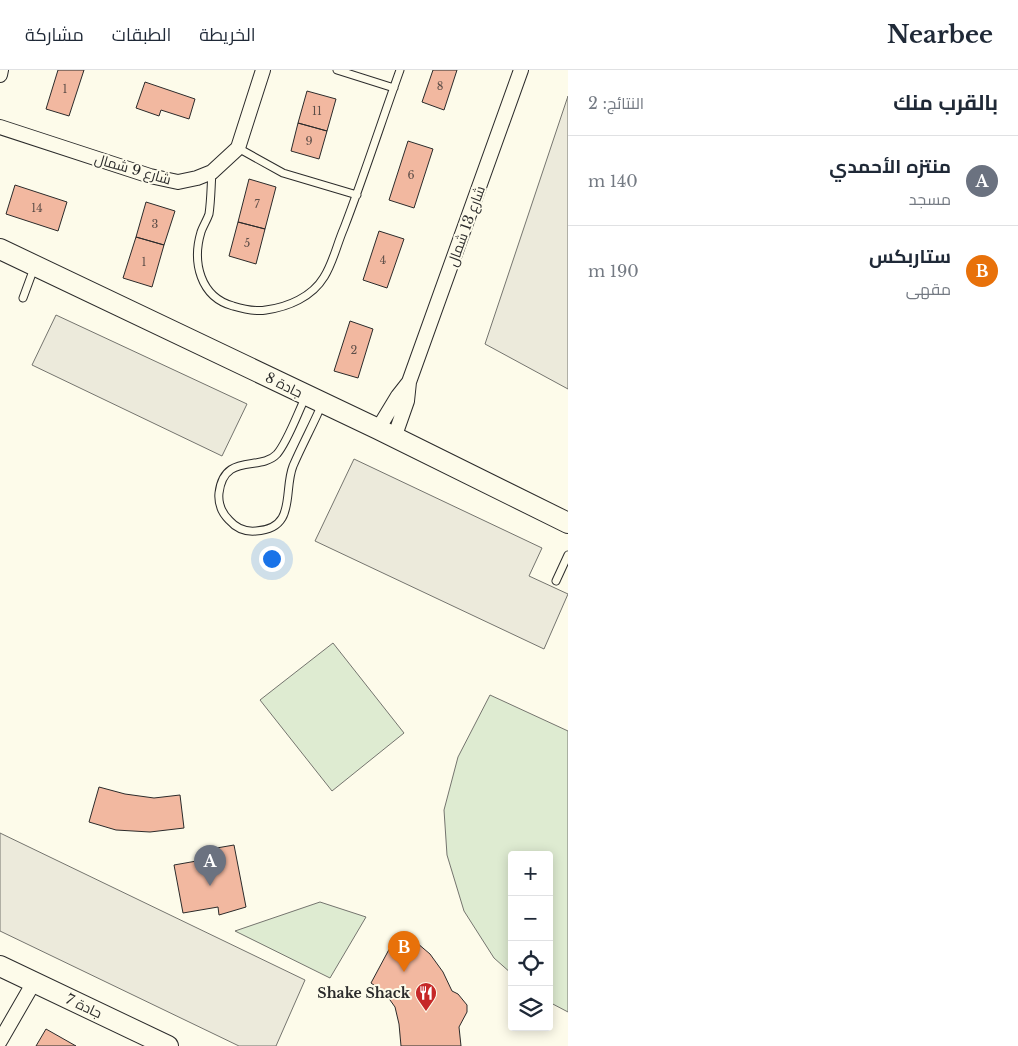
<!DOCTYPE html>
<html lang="ar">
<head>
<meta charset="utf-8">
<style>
  :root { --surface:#fff; --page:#f6f6f7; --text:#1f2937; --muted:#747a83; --line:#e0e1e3; --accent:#0b8043 }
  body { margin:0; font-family:"Libre Baskerville",Cairo,serif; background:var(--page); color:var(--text); direction:rtl }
  .controls { position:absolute; right:15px; bottom:15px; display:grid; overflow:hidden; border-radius:5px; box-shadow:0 2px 12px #0003 }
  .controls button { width:45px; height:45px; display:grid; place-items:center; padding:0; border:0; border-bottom:1px solid var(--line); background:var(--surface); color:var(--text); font:25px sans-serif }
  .you { position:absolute; left:271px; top:488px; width:18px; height:18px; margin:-12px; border:4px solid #fff; border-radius:50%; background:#1a73e8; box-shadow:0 0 0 8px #1a73e833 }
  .badge { display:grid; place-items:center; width:32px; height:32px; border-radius:50%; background:var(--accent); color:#fff; font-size:16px; font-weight:700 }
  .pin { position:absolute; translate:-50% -41px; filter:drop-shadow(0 1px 2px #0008) }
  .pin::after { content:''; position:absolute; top:26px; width:18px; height:15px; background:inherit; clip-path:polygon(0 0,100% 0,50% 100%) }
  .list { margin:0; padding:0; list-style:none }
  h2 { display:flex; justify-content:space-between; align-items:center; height:65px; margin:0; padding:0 20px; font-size:21px }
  h2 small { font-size:16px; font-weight:400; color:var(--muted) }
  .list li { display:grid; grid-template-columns:32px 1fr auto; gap:15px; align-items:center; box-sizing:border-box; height:90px; padding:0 20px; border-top:1px solid var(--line) }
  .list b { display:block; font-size:19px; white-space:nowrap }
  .list p { margin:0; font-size:16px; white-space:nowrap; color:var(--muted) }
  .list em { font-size:16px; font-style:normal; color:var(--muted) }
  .icon { flex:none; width:28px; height:28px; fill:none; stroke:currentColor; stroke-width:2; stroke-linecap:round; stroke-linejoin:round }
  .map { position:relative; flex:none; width:568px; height:976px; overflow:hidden; direction:ltr }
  header { display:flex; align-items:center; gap:30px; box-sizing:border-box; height:70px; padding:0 25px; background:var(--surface); border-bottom:1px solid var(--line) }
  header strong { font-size:24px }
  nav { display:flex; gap:28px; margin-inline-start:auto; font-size:18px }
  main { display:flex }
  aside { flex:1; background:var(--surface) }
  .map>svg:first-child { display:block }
  .green { fill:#deebd1; stroke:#74746e }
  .parking { fill:#eceadb; stroke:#74746e }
  .building { fill:#f2b8a0; stroke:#2b2b2b }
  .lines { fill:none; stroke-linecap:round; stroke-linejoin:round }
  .service-casing { stroke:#2b2b2b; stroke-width:9 }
  .minor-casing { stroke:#2b2b2b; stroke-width:16 }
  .secondary-casing { stroke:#2b2b2b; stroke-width:22 }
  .service { stroke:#fdfbea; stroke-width:7 }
  .minor { stroke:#fdfbea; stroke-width:14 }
  .secondary { stroke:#fdfbea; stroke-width:20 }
  .labels { text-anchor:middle; stroke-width:4; stroke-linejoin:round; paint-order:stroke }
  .number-label { font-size:11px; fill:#5d4e48 }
  .street-label { font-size:14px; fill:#2b2b2b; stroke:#fdfbea }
  .poi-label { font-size:14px; font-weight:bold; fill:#2b2b2b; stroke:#fdfbea; text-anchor:end }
</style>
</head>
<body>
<header>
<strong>Nearbee</strong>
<nav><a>الخريطة</a><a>الطبقات</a><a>مشاركة</a></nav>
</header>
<main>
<aside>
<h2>بالقرب منك<small>النتائج: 2</small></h2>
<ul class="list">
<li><span class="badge" style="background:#6b7280">A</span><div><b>منتزه الأحمدي</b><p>مسجد</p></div><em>140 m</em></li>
<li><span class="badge" style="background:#e8710a">B</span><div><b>ستاربكس</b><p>مقهى</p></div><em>190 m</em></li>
</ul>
</aside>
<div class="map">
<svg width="568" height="976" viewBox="0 0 568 976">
  <rect width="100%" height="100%" fill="#fdfbea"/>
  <path class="green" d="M 333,573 L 404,663 L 332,721 L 260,630 Z
    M 490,625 L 568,661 L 568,942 L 549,932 L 549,785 L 512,785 L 512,904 L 494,888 L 464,841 L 447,785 L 444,740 L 458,687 Z
    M 320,832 L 366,847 L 330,908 L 235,861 Z"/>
  <path class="parking" d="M 568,26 L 568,319 L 485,274 Z
    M 56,245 L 247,334 L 222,386 L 32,295 Z
    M 354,389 L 542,478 L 529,506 L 568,524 L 544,579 L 315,471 Z
    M 0,763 L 305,910 L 276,976 L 239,976 L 0,861 Z"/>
  <path class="building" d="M 58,0 L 84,0 L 69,46 L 46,39 Z
    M 433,0 L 457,0 L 444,40 L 422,32 Z
    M 145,12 L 195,29 L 189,49 L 161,40 L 159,46 L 136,38 Z
    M 307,21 L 336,29 L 327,61 L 298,53 Z
    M 298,53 L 327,61 L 319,89 L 291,81 Z
    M 408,71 L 433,79 L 414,138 L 389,130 Z
    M 249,109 L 276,117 L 265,159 L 238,152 Z
    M 15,115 L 67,132 L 58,161 L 6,144 Z
    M 146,132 L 175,141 L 164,175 L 136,167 Z
    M 238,152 L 265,159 L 256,194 L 229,186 Z
    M 379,161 L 404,169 L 387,218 L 363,210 Z
    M 136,167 L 164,175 L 152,217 L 123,208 Z
    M 350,251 L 373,259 L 358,308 L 334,301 Z
    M 99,717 L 125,724 L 154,728 L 180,725 L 184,758 L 150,762 L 116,760 L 89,752 Z
    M 234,775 L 246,837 L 219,845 L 218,837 L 183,843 L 174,795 L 208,789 L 205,780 Z
    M 410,867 L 430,884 L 443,902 L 452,921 L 458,924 L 467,935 L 467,942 L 459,957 L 461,976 L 401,976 L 399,954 L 395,937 L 385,923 L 371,913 L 393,872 L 404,878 Z
    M 46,959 L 76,976 L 36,976 Z"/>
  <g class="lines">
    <g class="service-casing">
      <path id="service" d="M 337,0 L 394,18
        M 238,78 L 283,103 L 357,125
        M 212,102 C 211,116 211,131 209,144 C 207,150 203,156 201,162 C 192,192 200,227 233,236 C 243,239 255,242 266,240 C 288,237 312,227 324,207 C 333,193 337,174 344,158 C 364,106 381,53 400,0
        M 23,228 L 34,198
        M 306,326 C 298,342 288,371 277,384 C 260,402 224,382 219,423 C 218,433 222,443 229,450 C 236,458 246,462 256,461 C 297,459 283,421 293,396 C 302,375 313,355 322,334
        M 556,511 L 568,485"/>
    </g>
    <g class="minor-casing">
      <path id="minor" d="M 0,5 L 1,0
        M 0,57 L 150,106 L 178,112 L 197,108 L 212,102 L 238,78 L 263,0
        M 378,359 L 398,326 L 409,312
        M 394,368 L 407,331 L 409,312 L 521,0
        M 0,971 L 34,912"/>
    </g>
    <g class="secondary-casing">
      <path id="secondary" d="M 0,179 L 378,359 L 568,453
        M 0,896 L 168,976"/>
    </g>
    <use href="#service" class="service"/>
    <use href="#minor" class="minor"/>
    <use href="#secondary" class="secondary"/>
  </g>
  <defs>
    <g id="restaurant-pin" transform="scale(1.125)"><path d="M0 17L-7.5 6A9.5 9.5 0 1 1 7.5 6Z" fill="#c62828" stroke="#fdfbea"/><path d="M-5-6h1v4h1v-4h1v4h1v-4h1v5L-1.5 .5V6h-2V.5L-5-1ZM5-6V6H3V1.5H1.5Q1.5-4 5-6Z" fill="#fff"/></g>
  </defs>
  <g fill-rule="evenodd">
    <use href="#restaurant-pin" x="426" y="923"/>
  </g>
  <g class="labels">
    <g class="number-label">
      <text x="440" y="20">8</text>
      <text x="65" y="23">1</text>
      <text x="317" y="45">11</text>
      <text x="309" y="75">9</text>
      <text x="411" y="109">6</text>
      <text x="257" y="138">7</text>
      <text x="37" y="142">14</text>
      <text x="155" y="158">3</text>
      <text x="247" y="177">5</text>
      <text x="383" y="194">4</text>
      <text x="144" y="196">1</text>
      <text x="354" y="284">2</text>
    </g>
    <g class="street-label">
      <text transform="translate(133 99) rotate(16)" y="5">شارع 9 شمال</text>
      <text transform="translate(466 156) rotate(-70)" y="5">شارع 13 شمال</text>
      <text transform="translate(284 315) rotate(26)" y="5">جادة 8</text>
      <text transform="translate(84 936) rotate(25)" y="5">جادة 7</text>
    </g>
    <g class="poi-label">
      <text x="410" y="928">Shake Shack</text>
    </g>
  </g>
</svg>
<div class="controls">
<button>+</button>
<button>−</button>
<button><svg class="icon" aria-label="locate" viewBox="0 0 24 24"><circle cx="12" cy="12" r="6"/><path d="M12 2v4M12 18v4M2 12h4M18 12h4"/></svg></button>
<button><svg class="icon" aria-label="layers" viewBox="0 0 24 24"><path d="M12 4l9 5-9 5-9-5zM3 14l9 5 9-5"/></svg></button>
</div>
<div class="you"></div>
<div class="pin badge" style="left:210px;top:816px;background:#6b7280">A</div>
<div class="pin badge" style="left:404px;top:902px;background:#e8710a">B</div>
</div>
</main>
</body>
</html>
